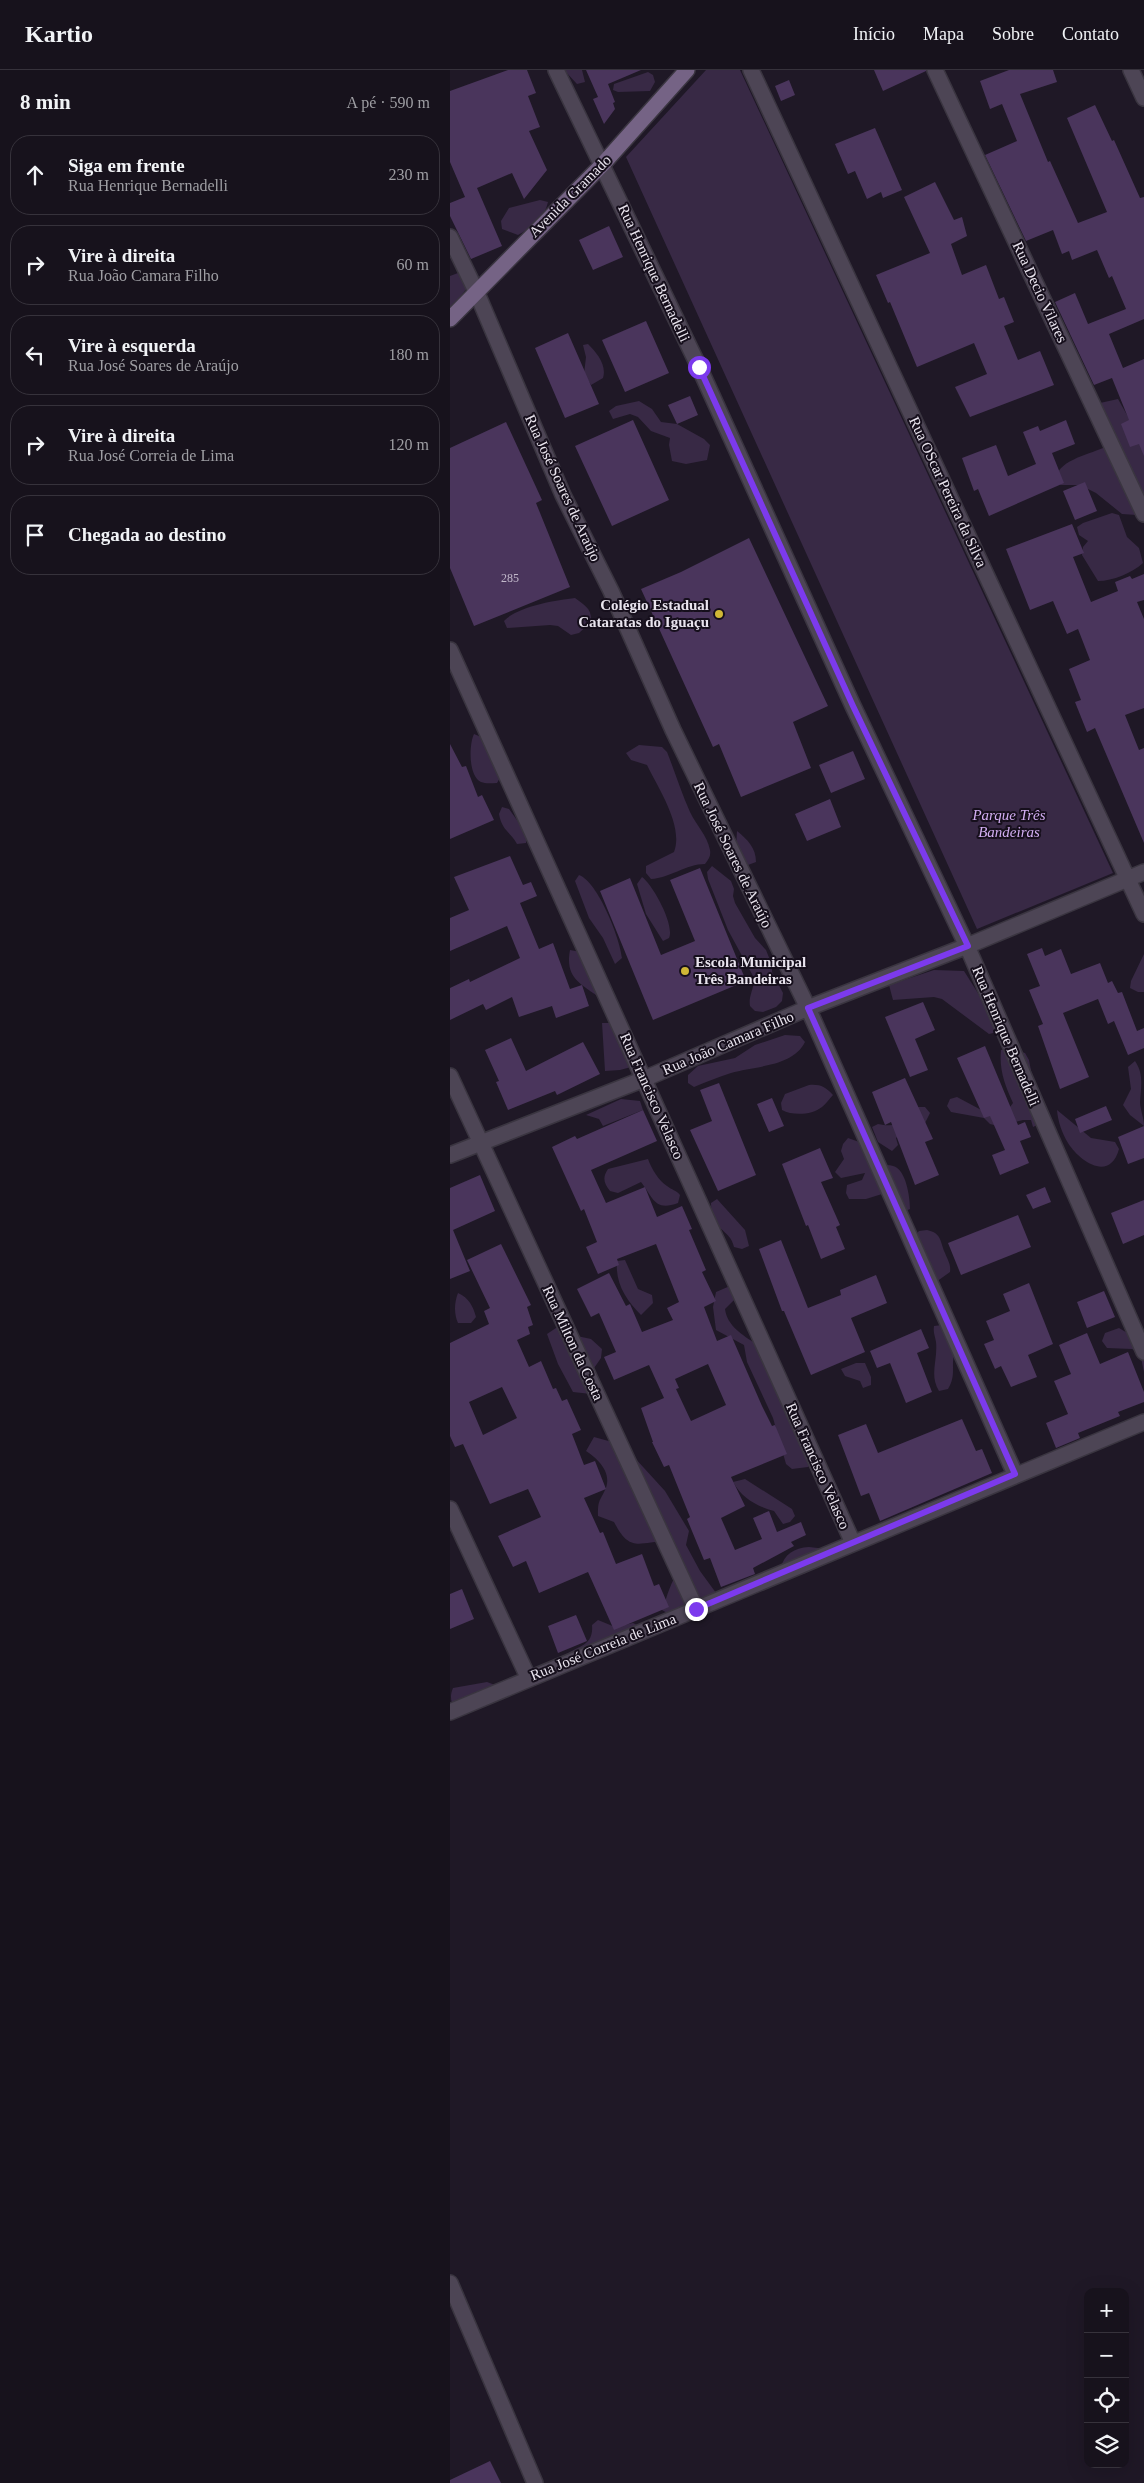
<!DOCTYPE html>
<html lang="pt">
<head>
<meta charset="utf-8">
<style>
  :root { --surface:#17121c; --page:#201b25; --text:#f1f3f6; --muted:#9e9ea3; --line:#36323b }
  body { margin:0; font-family:"Times New Roman",serif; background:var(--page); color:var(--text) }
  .controls { position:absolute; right:15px; bottom:15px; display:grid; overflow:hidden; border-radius:10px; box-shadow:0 5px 20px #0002 }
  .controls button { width:45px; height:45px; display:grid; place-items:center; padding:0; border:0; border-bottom:1px solid var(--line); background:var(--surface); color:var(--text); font:25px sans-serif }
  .stop { position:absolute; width:15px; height:15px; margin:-11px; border:4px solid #7c3aed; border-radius:50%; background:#fff }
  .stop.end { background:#7c3aed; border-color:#fff; box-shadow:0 1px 5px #0008 }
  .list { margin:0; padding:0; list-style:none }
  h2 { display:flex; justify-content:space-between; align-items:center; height:65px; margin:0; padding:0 20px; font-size:21px }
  h2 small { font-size:16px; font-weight:400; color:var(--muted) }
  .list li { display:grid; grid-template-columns:32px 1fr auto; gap:15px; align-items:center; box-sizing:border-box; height:80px; margin:0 10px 10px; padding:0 10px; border:1px solid var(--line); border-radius:20px }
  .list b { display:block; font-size:19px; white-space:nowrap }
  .list p { margin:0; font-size:16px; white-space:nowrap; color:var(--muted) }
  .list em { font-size:16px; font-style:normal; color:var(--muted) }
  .icon { flex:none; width:28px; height:28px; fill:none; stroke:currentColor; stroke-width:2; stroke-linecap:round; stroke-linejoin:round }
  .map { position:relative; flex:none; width:694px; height:2413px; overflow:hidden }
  header { display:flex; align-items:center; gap:30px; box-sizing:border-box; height:70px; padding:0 25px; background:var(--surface); border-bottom:1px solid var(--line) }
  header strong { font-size:24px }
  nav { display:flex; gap:28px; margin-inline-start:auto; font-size:18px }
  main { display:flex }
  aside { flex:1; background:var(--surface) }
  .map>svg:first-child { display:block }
  .green { fill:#382945 }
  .building { fill:#4a355c; fill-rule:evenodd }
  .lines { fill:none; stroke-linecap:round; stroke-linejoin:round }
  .street-casing { stroke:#3a3540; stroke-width:18 }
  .secondary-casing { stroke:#3a3540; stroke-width:18 }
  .street { stroke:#4d4555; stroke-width:15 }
  .secondary { stroke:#756385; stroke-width:15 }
  .route { stroke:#7c3aed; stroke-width:6 }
  .poi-dot { fill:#d0b736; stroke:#160f1c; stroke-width:2 }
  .labels { text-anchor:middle; stroke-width:4; stroke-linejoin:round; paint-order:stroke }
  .number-label { font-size:12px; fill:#c1b8ca }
  .street-label { font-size:15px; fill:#e9e4ee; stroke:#160f1c }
  .poi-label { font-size:15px; font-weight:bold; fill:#e9e4ee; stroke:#160f1c; text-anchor:end }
  .park-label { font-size:15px; font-style:italic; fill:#d2aef2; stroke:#160f1c }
</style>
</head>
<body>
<header>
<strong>Kartio</strong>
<nav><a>Início</a><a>Mapa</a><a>Sobre</a><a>Contato</a></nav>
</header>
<main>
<aside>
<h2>8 min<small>A pé · 590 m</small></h2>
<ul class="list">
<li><svg class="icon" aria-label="ahead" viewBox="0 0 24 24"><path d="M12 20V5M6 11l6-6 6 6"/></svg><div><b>Siga em frente</b><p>Rua Henrique Bernadelli</p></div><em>230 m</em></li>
<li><svg class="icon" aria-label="right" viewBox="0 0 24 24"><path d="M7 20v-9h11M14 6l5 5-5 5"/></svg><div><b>Vire à direita</b><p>Rua João Camara Filho</p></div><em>60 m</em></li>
<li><svg class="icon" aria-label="left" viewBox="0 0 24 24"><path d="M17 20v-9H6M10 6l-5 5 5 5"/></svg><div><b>Vire à esquerda</b><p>Rua José Soares de Araújo</p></div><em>180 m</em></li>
<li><svg class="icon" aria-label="right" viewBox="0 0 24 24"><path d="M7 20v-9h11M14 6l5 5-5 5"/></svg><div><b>Vire à direita</b><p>Rua José Correia de Lima</p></div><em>120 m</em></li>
<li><svg class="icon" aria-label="arrive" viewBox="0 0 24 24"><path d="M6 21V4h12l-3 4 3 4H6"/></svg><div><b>Chegada ao destino</b></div></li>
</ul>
</aside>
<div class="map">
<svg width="694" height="2413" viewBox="0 0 694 2413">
  <rect width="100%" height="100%" fill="#1f1826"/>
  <path class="green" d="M 114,0 L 132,0 L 135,12 L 127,14 Z
    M 256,0 L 290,0 L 663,803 L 527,859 L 176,87 Z
    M 198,2 L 203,5 L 205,12 L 200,21 L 168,22 L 163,20 L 164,14 Z
    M 90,130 L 98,132 C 95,147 81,158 68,165 L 52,159 L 51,151 L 59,138 Z
    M 8,203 L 12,203 L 17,218 L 0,240 L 0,206 Z
    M 138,274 C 147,283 157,295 153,308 L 141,315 L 134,304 L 136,287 L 133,275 Z
    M 668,329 L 694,375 L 694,433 L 687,445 L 672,444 L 646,423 L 630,415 L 611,415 L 605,411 C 606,391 637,385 653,378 L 657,371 L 650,333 Z
    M 189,331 L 202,339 L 211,352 L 227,354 L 254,369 L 260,375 L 257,390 L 236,394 L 222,391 L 219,375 L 220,368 L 201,361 L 188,347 L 180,344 L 163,349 L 159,341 L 166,336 Z
    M 662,443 L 669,445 L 677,467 L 689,478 L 693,493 C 682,503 663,511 648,511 L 632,485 L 633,477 L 638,471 L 629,465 L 627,457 L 633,453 Z
    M 125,528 C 135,536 142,538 141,552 L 129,563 L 121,565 L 108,556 L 100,555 L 57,558 L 54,551 C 66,537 106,530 125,528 Z
    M 24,664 L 31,667 L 51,706 L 47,713 C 41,713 36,714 31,712 C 18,706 19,674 24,664 Z
    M 189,675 L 212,677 L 217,682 C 225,702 231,722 240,742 C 246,755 257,765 260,780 C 261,786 259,789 255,794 C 236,794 220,808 201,809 L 196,803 L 196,796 L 224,782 C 234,756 208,718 197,695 L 181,690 L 176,683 Z
    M 52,737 L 59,739 L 77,764 L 76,773 L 67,774 C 60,761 52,761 49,744 Z
    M 287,761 C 298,770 306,778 306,792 L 298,795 L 290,793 L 286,777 Z
    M 262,796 L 281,811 L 284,819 L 283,826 L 285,833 L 305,868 L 316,880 L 322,895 L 322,902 L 333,923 L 332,931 L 326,937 L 313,942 L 305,941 L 300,936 C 298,925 306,917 303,906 L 278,860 L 258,809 L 257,802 Z
    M 129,805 C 148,812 170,868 172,888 L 165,894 L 153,868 L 139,848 L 125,811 Z
    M 192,807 C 203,815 225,855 219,868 L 213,871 L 196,844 L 187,814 Z
    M 120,880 L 136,883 L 149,927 C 129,913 115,907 120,880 Z
    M 694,884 L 694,922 L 688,922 L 680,918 L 681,911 Z
    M 484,900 L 514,901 L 543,947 L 547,962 L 539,964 L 492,929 L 484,927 L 443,930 L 439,915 Z
    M 152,953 L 166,953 L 181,997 L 170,1000 L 155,1001 Z
    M 335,965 L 350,966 L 355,972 C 343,997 304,996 281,1003 C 268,1007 256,1012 244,1017 L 238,1013 L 238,1005 L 248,996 L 285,988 L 305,975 Z
    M 559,979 L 575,983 L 579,990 L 591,1053 L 583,1057 L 581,1050 L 573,1050 L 548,1056 L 540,1054 L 534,1048 L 501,1042 L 497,1036 L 500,1029 L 507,1027 L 535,1042 L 560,1037 L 563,1033 C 555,1015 549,1000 551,980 Z
    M 685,991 C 694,1004 691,1017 690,1032 C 690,1039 694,1048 694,1056 L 680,1045 L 673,1035 L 681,1019 L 678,997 Z
    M 359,1015 C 370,1014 376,1017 383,1025 C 380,1028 376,1034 372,1037 C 362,1045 343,1046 332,1040 L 331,1033 L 335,1024 Z
    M 171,1029 L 190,1031 L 193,1040 L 153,1056 L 149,1049 L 136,1045 Z
    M 467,1037 L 475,1037 L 480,1043 L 475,1053 L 452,1062 L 446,1068 L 448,1075 L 442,1081 L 428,1072 L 422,1057 L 428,1054 C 448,1058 455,1052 467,1037 Z
    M 607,1040 L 641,1068 L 665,1072 L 669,1079 C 660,1112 630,1092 618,1073 C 612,1063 608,1052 607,1040 Z
    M 398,1068 L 412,1073 L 419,1095 C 427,1098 435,1093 443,1096 C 456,1099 460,1127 460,1139 L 453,1142 L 435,1117 L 432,1124 L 416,1129 L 399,1129 L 396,1123 L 397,1115 L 412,1110 L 415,1103 L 391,1108 L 385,1102 L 394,1089 L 391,1081 L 393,1074 Z
    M 198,1089 C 201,1098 209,1111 217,1116 C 222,1120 226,1120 230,1125 L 228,1133 C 204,1142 203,1127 191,1112 L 168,1123 L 160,1121 C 154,1113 152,1108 158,1099 Z
    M 267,1129 L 295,1160 L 299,1176 L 292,1179 L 284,1177 C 280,1158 261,1162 261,1133 Z
    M 477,1160 C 492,1163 490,1172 495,1183 C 498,1191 501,1194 500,1202 L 486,1212 L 464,1167 L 469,1161 Z
    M 175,1190 L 188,1219 L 202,1225 L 203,1233 L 191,1245 C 176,1230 165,1213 167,1191 Z
    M 280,1216 L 286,1228 L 275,1239 C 277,1256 293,1265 306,1274 L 364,1391 L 358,1397 L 342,1399 L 336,1394 L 323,1348 L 297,1292 L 294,1275 L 266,1260 L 263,1237 L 266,1222 Z
    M 8,1223 C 19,1228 23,1236 26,1247 L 21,1253 L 8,1253 C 4,1244 4,1233 8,1223 Z
    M 492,1255 L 505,1281 C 500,1296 507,1304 498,1319 L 489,1321 C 479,1305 488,1290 486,1272 C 485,1266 483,1263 484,1256 Z
    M 115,1256 L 127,1266 L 141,1269 L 152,1279 L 151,1288 L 142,1301 L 141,1324 L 123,1322 L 108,1294 L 97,1264 L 106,1258 Z
    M 669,1258 L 694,1273 L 694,1302 L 690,1283 L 682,1279 L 657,1278 L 652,1271 L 655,1263 Z
    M 406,1293 L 415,1293 L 421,1307 L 421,1315 L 413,1318 L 410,1311 L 395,1306 L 391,1299 Z
    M 144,1367 L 173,1375 L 215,1421 L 239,1461 L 236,1475 L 250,1501 L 269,1527 L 226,1548 L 212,1540 C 218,1525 220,1511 231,1499 L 217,1471 C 188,1472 180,1483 164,1452 L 148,1446 C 148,1430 149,1433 155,1420 C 163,1403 148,1389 136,1381 Z
    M 295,1409 L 342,1439 L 345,1446 L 340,1452 L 333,1454 L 324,1441 C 306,1436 292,1428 283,1412 Z
    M 359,1477 L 376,1479 L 371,1494 C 357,1503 345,1512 331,1498 C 334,1484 344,1478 359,1477 Z
    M 148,1550 L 165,1557 L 183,1553 L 187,1555 C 188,1561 189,1565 186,1570 C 178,1581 129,1585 114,1587 C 125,1575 144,1578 142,1555 Z
    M 37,1612 L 45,1615 L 5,1638 C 0,1632 0,1625 3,1618 Z"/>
  <path class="building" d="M 58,0 L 77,0 L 86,23 L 78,26 L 90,57 L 79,61 L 97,100 L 74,129 L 62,103 L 27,118 L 52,176 L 21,189 L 0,146 L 0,133 L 15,127 L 0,92 L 0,21 Z
    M 136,0 L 191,0 L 158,14 L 165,32 L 163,33 L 165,39 L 154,54 L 143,29 L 148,27 Z
    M 424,0 L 476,0 L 476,1 L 433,21 Z
    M 559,0 L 603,0 L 607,12 L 570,24 L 598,92 L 600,91 L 628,153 L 657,142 L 617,48 L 645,35 L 662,71 L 664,70 L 690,128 L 694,127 L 694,249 L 659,264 L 673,298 L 694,289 L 694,386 L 689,374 L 680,377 L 671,354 L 679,350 L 662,308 L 644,315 L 605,232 L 625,223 L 638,254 L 676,239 L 662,206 L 659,208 L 647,180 L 622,190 L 619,181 L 612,184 L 603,160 L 576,171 L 535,85 L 567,71 L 552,34 L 540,39 L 530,11 Z
    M 339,10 L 345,25 L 331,31 L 325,16 Z
    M 425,58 L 452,120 L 433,128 L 431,122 L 417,129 L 405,101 L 398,104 L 385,74 Z
    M 485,112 L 504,150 L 512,147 L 517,166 L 501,174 L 512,205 L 536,195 L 549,229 L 554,227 L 564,252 L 554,256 L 568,290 L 590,281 L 604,315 L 520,347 L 505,317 L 537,304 L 524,273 L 467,297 L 440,232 L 438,233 L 426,205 L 480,183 L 454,127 Z
    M 159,156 L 173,187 L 143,200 L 129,170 Z
    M 196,251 L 219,303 L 175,322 L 152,270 Z
    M 118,263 L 149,334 L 115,348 L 85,278 Z
    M 240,326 L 248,345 L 227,354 L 218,335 Z
    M 183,350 L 219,430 L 162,456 L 125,376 Z
    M 616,350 L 625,374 L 602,383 L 614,413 L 539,446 L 528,419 L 524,421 L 512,388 L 546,375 L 558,406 L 586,394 L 573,362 L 588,356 L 590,361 Z
    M 56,352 L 92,430 L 86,433 L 120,517 L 24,556 L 0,498 L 0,378 Z
    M 635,412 L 647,441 L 625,450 L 613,421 Z
    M 622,454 L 634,483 L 623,487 L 641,532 L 668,521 L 665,512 L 680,506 L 682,509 L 694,504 L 694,530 L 687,532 L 694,549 L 694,638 L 675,645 L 689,680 L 694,678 L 694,773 L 645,658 L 637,662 L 625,632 L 631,630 L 619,599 L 640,590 L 628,559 L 617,564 L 603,531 L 580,540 L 556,479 Z
    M 299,468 L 378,636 L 343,652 L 361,698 L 291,727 L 269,674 L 263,677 L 191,519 L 231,502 Z
    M 0,674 L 12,697 L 16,696 L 28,727 L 32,725 L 44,750 L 0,769 Z
    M 403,681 L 415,709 L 381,723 L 369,695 Z
    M 380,729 L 391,757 L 357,771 L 345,744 Z
    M 60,786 L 73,815 L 81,812 L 87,826 L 70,833 L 89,879 L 103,873 L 120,919 L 132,915 L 139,936 L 106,948 L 102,936 L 69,947 L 62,927 L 36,940 L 33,934 L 0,950 L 0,918 L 19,909 L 20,912 L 70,888 L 57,856 L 0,881 L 0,848 L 19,840 L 4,807 Z
    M 250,798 L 296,911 L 203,950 L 150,821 L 180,808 L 211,885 L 245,871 L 220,810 Z
    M 592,878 L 595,886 L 611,879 L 621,904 L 650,893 L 658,913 L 662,911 L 668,923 L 672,922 L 687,961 L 694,958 L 694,978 L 678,985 L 664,951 L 658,954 L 648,929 L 613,943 L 639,1007 L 610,1019 L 588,956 L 593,954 L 579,920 L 590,916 L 577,884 Z
    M 473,932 L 485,960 L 465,969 L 478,1000 L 460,1007 L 435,947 Z
    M 61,968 L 76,1001 L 133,972 L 150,1004 L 107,1025 L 105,1021 L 58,1040 L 46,1012 L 49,1011 L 35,980 Z
    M 535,976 L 568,1055 L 575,1052 L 581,1067 L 570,1071 L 579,1093 L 550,1105 L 542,1085 L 555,1080 L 540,1046 L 534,1048 L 507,988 Z
    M 455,1008 L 483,1069 L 475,1072 L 489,1105 L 465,1115 L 441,1052 L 435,1055 L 422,1022 Z
    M 269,1013 L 306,1105 L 268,1121 L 240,1060 L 262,1051 L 250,1020 Z
    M 322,1028 L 334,1056 L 319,1062 L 307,1034 Z
    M 656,1036 L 662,1050 L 630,1063 L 625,1049 Z
    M 193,1040 L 207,1071 L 141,1100 L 156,1133 L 195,1117 L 207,1147 L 232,1136 L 242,1159 L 239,1160 L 256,1200 L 252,1202 L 266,1231 L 254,1237 L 267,1271 L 281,1265 L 312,1336 L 322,1356 L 325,1355 L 337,1384 L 281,1407 L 295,1436 L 271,1448 L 285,1480 L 312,1469 L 303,1448 L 319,1441 L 327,1462 L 351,1452 L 356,1465 L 341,1472 L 344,1476 L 303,1498 L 305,1504 L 271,1517 L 260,1488 L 254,1490 L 237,1449 L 240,1447 L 219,1395 L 214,1397 L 202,1372 L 203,1372 L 191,1338 L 214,1328 L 199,1295 L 164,1310 L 154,1287 L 166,1282 L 149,1243 L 141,1247 L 127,1219 L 159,1203 L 176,1236 L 180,1234 L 192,1262 L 223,1250 L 217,1238 L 229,1232 L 206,1174 L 167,1189 L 169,1195 L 148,1204 L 136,1177 L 147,1172 L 134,1139 L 131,1141 L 102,1077 L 125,1066 L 127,1069 ZM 258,1294 L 276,1335 L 241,1351 L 226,1319 L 229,1318 L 225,1309 Z
    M 694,1056 L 694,1088 L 678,1094 L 668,1067 Z
    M 370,1078 L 383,1108 L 371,1112 L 390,1155 L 386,1157 L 395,1179 L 371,1189 L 358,1155 L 356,1156 L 332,1094 Z
    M 30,1105 L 45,1141 L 3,1160 L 20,1201 L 0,1209 L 0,1118 Z
    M 595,1117 L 601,1132 L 583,1139 L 576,1125 Z
    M 694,1130 L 694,1165 L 673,1174 L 661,1143 Z
    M 568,1145 L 581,1177 L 511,1205 L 498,1173 Z
    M 331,1170 L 358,1238 L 391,1225 L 390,1220 L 426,1205 L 437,1233 L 401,1248 L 415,1282 L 361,1305 L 334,1241 L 332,1241 L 309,1179 Z
    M 51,1174 L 81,1235 L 77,1237 L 83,1255 L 78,1257 L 80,1264 L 67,1270 L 79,1297 L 91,1291 L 103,1319 L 106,1318 L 112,1331 L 117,1329 L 131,1360 L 122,1364 L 134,1395 L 145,1391 L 156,1419 L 134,1428 L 150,1463 L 153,1462 L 166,1494 L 192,1484 L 204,1516 L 209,1514 L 219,1537 L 164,1560 L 138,1502 L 89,1523 L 76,1491 L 63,1497 L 48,1466 L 91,1447 L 78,1419 L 40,1434 L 13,1374 L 5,1377 L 0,1366 L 0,1273 L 39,1254 L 34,1241 L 40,1238 L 17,1190 ZM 52,1317 L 67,1348 L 33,1365 L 19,1332 Z
    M 579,1213 L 603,1274 L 578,1285 L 587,1307 L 561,1317 L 551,1296 L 545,1299 L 534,1274 L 544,1270 L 536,1251 L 560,1241 L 553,1224 Z
    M 654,1221 L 665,1247 L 637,1258 L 627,1232 Z
    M 471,1259 L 479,1278 L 467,1283 L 482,1322 L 456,1333 L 440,1293 L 427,1298 L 420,1281 Z
    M 637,1263 L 650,1294 L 678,1282 L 694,1322 L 694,1332 L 668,1342 L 670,1346 L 628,1363 L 630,1368 L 606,1378 L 596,1353 L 618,1344 L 604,1311 L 621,1304 L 609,1275 Z
    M 512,1349 L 526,1381 L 532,1379 L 542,1403 L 430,1451 L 419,1423 L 411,1426 L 388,1365 L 416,1354 L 428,1383 Z
    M 12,1519 L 24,1549 L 0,1559 L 0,1524 Z
    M 126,1545 L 137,1571 L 108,1583 L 98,1556 Z
    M 40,2391 L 51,2413 L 0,2413 L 0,2410 Z"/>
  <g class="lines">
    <g class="street-casing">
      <path id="street" d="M 106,0 L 249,297 L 403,636 L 517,876 L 694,1282
        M 301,0 L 694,844
        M 485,0 L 694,444
        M 681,0 L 694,28
        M 0,167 L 26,221 L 113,425 L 161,521 L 223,660 L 358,938 L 565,1404
        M 0,580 L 403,1473
        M 0,1006 L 246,1539
        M 0,1085 L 194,1009 L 358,938 L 517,876 L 694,802
        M 0,1439 L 78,1607
        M 0,1642 L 694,1352
        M 0,2213 L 85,2413"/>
    </g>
    <g class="secondary-casing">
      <path id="secondary" d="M 0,249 L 153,94 L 237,0"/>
    </g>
    <use href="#street" class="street"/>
    <use href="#secondary" class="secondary"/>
  </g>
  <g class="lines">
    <path class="route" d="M 246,1539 L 565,1404 L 358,938 L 518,876 L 403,636 L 249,297"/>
  </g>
  <g class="poi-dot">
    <circle cx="269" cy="544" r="5"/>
    <circle cx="235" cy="901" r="5"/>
  </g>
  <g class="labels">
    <g class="number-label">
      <text x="60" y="512">285</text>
    </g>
    <g class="street-label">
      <text transform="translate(120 126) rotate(-45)" y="5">Avenida Gramado</text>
      <text transform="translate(204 203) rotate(65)" y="5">Rua Henrique Bernadelli</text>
      <text transform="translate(590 222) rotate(65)" y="5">Rua Decio Vilares</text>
      <text transform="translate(113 418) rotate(65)" y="5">Rua José Soares de Araújo</text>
      <text transform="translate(498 422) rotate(65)" y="5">Rua OScar Pereira da Silva</text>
      <text transform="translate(283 785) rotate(64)" y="5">Rua José Soares de Araújo</text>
      <text transform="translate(556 966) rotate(67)" y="5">Rua Henrique Bernadelli</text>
      <text transform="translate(278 973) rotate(-23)" y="5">Rua João Camara Filho</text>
      <text transform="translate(202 1026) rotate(66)" y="5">Rua Francisco Velasco</text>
      <text transform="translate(123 1273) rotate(65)" y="5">Rua Milton da Costa</text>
      <text transform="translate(368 1396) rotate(66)" y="5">Rua Francisco Velasco</text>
      <text transform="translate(153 1577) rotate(-22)" y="5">Rua José Correia de Lima</text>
    </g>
    <g class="poi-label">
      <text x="259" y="540">Colégio Estadual<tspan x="259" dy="17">Cataratas do Iguaçu</tspan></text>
      <text x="245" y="897" text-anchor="start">Escola Municipal<tspan x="245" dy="17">Três Bandeiras</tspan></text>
    </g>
    <g class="park-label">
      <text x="559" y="750">Parque Três<tspan x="559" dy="17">Bandeiras</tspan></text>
    </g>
  </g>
</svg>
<div class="controls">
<button>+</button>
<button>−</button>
<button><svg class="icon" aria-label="locate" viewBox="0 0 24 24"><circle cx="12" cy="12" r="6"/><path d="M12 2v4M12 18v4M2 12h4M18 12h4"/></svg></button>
<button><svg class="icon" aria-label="layers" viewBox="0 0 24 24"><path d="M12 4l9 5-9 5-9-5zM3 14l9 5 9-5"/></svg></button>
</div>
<div class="stop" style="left:249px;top:297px"></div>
<div class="stop end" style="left:246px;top:1539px"></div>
</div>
</main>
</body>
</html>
